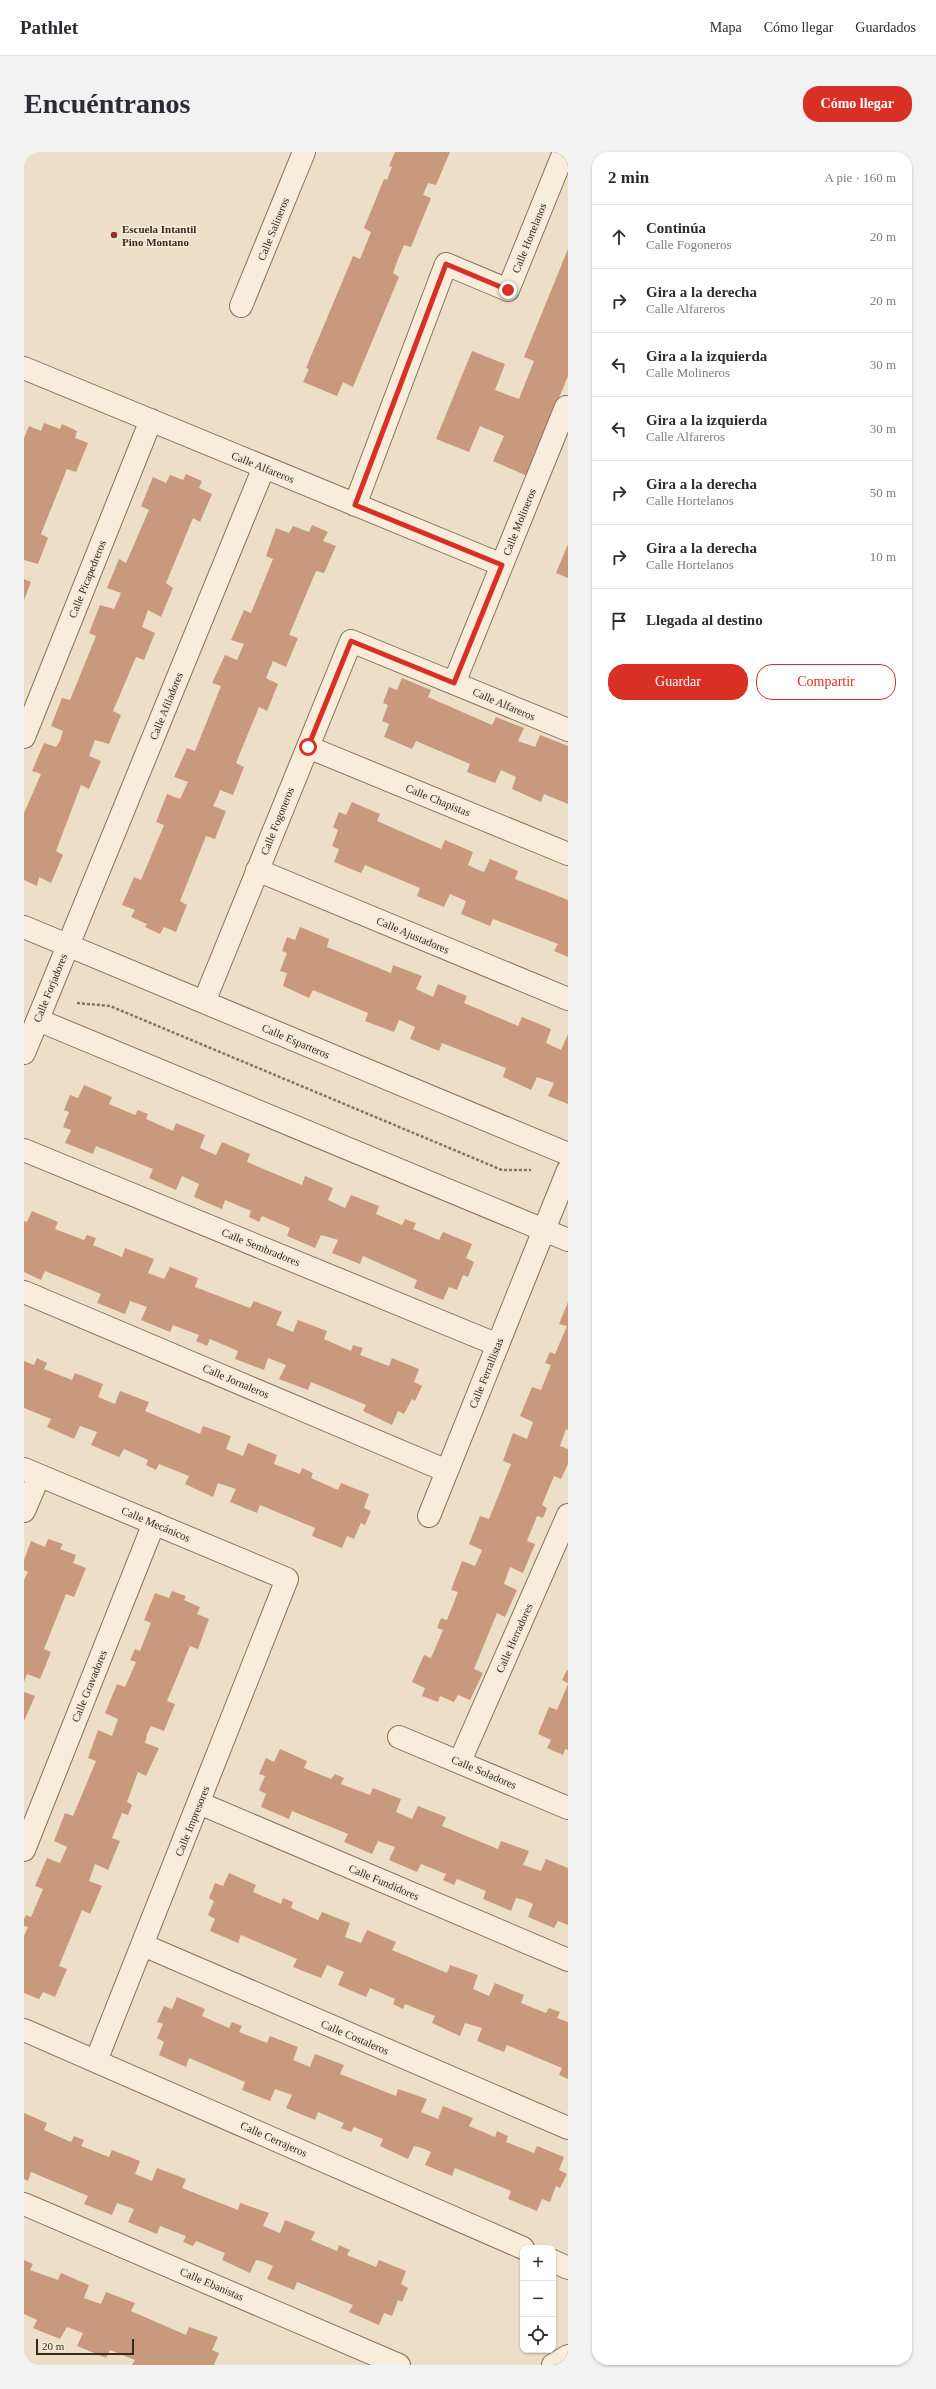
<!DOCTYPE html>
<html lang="es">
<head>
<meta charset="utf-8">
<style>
  :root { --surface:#fff; --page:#f2f2f3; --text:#2b2b33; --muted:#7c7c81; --line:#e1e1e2; --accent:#d93025 }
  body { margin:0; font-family:"Times New Roman",serif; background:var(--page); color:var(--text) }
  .controls { position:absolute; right:12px; bottom:12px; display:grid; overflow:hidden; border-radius:8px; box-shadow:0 1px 3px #0004 }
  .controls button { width:36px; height:36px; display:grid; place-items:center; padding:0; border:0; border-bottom:1px solid var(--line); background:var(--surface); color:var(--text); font:20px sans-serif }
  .scale { position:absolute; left:12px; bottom:10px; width:98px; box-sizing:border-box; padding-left:4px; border:2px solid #382a20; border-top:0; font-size:11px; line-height:14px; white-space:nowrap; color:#382a20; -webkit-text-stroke:3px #f4ead6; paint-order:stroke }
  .stop { position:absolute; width:12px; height:12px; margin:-9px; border:3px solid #d93025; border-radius:50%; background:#fff }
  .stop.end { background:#d93025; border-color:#fff; box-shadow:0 1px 4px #0008 }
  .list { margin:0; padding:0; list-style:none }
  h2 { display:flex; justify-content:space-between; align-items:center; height:52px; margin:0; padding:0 16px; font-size:17px }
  h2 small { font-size:13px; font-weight:400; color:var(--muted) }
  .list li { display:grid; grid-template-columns:26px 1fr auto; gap:12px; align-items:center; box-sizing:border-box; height:64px; padding:0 16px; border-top:1px solid var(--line) }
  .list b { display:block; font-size:15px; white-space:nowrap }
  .list p { margin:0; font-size:13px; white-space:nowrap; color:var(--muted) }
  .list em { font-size:13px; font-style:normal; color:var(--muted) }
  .actions { display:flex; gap:8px; padding:12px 16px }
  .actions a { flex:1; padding:9px 0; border:1px solid var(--accent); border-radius:16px; text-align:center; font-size:14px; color:var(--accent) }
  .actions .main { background:var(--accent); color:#fff }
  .icon { flex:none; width:22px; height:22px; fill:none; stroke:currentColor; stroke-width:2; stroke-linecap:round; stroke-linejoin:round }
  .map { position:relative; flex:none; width:544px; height:2213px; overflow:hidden; border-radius:16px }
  header { display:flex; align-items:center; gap:24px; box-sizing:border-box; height:56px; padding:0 20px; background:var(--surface); border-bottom:1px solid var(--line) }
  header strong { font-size:19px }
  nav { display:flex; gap:22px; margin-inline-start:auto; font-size:14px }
  .intro { display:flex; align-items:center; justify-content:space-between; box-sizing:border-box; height:96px; padding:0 24px }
  h1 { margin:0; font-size:28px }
  .button { padding:10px 18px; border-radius:16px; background:var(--accent); color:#fff; font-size:14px; font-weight:700 }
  main { display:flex; gap:24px; padding:0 24px }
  aside { flex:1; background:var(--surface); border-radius:16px; box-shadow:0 1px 3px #0004 }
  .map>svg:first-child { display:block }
  .building { fill:#c9997e }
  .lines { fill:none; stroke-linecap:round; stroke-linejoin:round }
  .minor-casing { stroke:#88715d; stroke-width:24 }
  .path { stroke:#88715d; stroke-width:2.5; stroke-dasharray:3 2; stroke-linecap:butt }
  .minor { stroke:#f8edda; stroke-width:22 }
  .route { stroke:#d93025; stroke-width:5 }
  .poi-dot { fill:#942f36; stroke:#f4ead6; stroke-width:1.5 }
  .labels { text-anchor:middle; stroke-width:3.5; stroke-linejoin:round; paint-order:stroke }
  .poi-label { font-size:11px; font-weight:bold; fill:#382a20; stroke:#f4ead6; text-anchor:start }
  .street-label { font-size:11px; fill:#382a20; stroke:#f4ead6 }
</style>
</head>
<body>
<header>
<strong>Pathlet</strong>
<nav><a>Mapa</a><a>Cómo llegar</a><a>Guardados</a></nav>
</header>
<div class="intro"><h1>Encuéntranos</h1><a class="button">Cómo llegar</a></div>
<main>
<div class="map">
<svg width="544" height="2213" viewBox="0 0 544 2213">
  <rect width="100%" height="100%" fill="#eddfc7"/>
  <path class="building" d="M 371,0 L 426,0 L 412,33 L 404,31 L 399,43 L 407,46 L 387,95 L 380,93 L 374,107 L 369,121 L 375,125 L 329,235 L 319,230 L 313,244 L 279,230 L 285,217 L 282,216 L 329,104 L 336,107 L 347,80 L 340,76 L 360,27 L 363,28 L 368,15 L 365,14 Z
    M 544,97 L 544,224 L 503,324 L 469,309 L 480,284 L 456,274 L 445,300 L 412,287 L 448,199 L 481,212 L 471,238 L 495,247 L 510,209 L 500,205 Z
    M 20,271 L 36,277 L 38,272 L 53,279 L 51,286 L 64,291 L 52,320 L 43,317 L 17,382 L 24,386 L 14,412 L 0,408 L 0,286 L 5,274 L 17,279 Z
    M 162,322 L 178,329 L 175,336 L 188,342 L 176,370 L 169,366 L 142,431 L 149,436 L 137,465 L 124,458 L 118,475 L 131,481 L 120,508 L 112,505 L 89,559 L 97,563 L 85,592 L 71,588 L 65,604 L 77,609 L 65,637 L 57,633 L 32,699 L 39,703 L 27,731 L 15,725 L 13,734 L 0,728 L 0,661 L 17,622 L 8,619 L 20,591 L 32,595 L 36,589 L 39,579 L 27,574 L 38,546 L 46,548 L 72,484 L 65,481 L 76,453 L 90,457 L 97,441 L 83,436 L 95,407 L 102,411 L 125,358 L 117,354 L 129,325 L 142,331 L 146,323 L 159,328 Z
    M 288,373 L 304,380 L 299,389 L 312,394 L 300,421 L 292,419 L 265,483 L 274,486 L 262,515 L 249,509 L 242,526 L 254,532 L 243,559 L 235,555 L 212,611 L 220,615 L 209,643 L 196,638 L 193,646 L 189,654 L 202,659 L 191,687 L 182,684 L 156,749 L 163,753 L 152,780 L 140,775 L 136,782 L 121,775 L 123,772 L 107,765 L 111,758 L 98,753 L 110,725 L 117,728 L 140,673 L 132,670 L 143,642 L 156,647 L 164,630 L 150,625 L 163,596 L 171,599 L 197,534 L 188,531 L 201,503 L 213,508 L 220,492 L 207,488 L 220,458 L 227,461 L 249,407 L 242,404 L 252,376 L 265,381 L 269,374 L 285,380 Z
    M 544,392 L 544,426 L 532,421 Z
    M 0,427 L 7,430 L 0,448 Z
    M 378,526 L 407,538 L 404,545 L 468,573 L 472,565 L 500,576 L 494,589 L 511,595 L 516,583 L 544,594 L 544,652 L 520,642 L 517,650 L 488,637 L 492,625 L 477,618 L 471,631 L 443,620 L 446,612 L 392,589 L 388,597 L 360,585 L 365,572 L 358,569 L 364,553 L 359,551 L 365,535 L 373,538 Z
    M 328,650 L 356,662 L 353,669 L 417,697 L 421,688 L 449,700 L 444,713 L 452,717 L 460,720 L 466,707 L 494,719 L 491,727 L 544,748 L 544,805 L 530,799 L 534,792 L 469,767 L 466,774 L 437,762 L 442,749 L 426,742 L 420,755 L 393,744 L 396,736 L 341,713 L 337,721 L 310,710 L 315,697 L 308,694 L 314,678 L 309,675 L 315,660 L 322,663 Z
    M 276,775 L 305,787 L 303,795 L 367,821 L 369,813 L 398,824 L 392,837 L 409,845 L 414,832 L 443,844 L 440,851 L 494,874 L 498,865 L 527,877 L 522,891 L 537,898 L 544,882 L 544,952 L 524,944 L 530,931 L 513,925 L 507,938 L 479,925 L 482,916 L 418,891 L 415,899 L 386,887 L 391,875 L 380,870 L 375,868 L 370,880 L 341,869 L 344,861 L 289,838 L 285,846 L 259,834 L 263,821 L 256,819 L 263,801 L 258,799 L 263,785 L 271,788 Z
    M 60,933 L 88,945 L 85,952 L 111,963 L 114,958 L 124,962 L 122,967 L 149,979 L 152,971 L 181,983 L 176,996 L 192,1003 L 198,990 L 226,1002 L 223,1010 L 278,1033 L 281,1024 L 309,1036 L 304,1048 L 321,1056 L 327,1043 L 355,1054 L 352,1062 L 378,1073 L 381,1067 L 392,1071 L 389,1077 L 415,1088 L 419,1080 L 448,1092 L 442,1106 L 450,1110 L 444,1125 L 439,1123 L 433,1138 L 425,1135 L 419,1148 L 390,1136 L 393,1128 L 339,1104 L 336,1112 L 308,1101 L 314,1088 L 304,1085 L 297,1083 L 291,1096 L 263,1084 L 266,1076 L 238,1064 L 235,1070 L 225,1065 L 227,1059 L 201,1048 L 198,1057 L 170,1045 L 175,1032 L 158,1024 L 152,1038 L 125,1026 L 129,1017 L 72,994 L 69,1002 L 41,991 L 47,978 L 39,975 L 45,960 L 40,958 L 46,943 L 54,946 Z
    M 8,1059 L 34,1070 L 31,1077 L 60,1088 L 63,1083 L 72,1086 L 69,1093 L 98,1105 L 101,1096 L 130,1107 L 124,1121 L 140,1127 L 146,1115 L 174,1126 L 171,1135 L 226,1156 L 230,1149 L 258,1160 L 252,1173 L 269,1180 L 274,1168 L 303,1179 L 300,1187 L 327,1199 L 329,1193 L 339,1196 L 336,1203 L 365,1214 L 368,1206 L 395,1217 L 390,1230 L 398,1234 L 391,1249 L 388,1247 L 380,1262 L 374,1259 L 368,1273 L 339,1259 L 342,1253 L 287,1230 L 284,1238 L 255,1227 L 262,1213 L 244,1206 L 240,1218 L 211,1207 L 214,1199 L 186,1187 L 183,1194 L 172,1189 L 175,1183 L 149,1173 L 146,1180 L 117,1168 L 123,1155 L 106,1149 L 101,1162 L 73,1151 L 77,1142 L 21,1119 L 17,1128 L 0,1120 L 0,1069 L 3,1070 Z
    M 544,1150 L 544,1278 L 542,1277 L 536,1294 L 544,1297 L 544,1312 L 537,1327 L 530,1324 L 518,1353 L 523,1356 L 519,1366 L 513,1364 L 503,1389 L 511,1392 L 499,1421 L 486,1415 L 480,1432 L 493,1438 L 481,1465 L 473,1461 L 450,1517 L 459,1521 L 446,1548 L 434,1543 L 430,1550 L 416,1544 L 414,1550 L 398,1544 L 401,1536 L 388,1530 L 400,1503 L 407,1506 L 419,1478 L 413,1476 L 417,1466 L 423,1468 L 434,1440 L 427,1438 L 438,1409 L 451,1414 L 458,1398 L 445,1392 L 456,1364 L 465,1367 L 487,1312 L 479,1309 L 489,1281 L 503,1287 L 509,1270 L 496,1264 L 508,1235 L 517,1238 L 527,1213 L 521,1211 L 526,1200 L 531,1202 L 543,1174 L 535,1172 Z
    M 13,1206 L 23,1211 L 20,1217 L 48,1228 L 51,1221 L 79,1232 L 74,1245 L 91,1252 L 96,1239 L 125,1250 L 121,1259 L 176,1282 L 179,1274 L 207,1284 L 202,1297 L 219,1304 L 224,1291 L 253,1303 L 250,1312 L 276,1322 L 278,1316 L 289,1321 L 287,1326 L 314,1338 L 317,1331 L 345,1342 L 340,1356 L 347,1359 L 341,1373 L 337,1371 L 330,1387 L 323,1384 L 318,1396 L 288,1384 L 291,1376 L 236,1353 L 233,1361 L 206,1350 L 212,1337 L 194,1331 L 189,1345 L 161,1332 L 165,1324 L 135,1312 L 132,1318 L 122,1313 L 124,1308 L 100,1297 L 95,1305 L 67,1293 L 73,1280 L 56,1274 L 50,1287 L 23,1275 L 27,1267 L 0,1256 L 0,1209 L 10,1213 Z
    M 24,1387 L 39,1392 L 36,1397 L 52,1403 L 49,1411 L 62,1416 L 50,1445 L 42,1442 L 20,1497 L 27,1500 L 16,1527 L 3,1522 L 0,1530 L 0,1428 L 4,1420 L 0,1418 L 0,1408 L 7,1389 L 21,1395 Z
    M 148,1439 L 162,1444 L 160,1448 L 176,1455 L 173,1462 L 185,1467 L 174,1497 L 166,1494 L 143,1549 L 151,1552 L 140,1579 L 127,1574 L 123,1582 L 121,1591 L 135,1596 L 122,1624 L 114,1620 L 103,1650 L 108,1653 L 104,1663 L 98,1661 L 88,1686 L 96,1689 L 84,1718 L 71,1712 L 65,1729 L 78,1734 L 66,1762 L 58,1758 L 35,1814 L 43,1817 L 31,1845 L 19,1840 L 15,1847 L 0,1841 L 0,1784 L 4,1775 L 0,1774 L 0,1767 L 2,1763 L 7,1765 L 19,1737 L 11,1734 L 23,1706 L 36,1711 L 43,1695 L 30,1689 L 41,1661 L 49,1664 L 72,1609 L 64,1606 L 74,1578 L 88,1584 L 94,1567 L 81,1561 L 93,1532 L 101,1535 L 112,1510 L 106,1508 L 111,1497 L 116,1499 L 127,1471 L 120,1468 L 131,1441 L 145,1446 Z
    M 543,1518 L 544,1518 L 544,1531 L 538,1528 Z
    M 544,1532 L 544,1598 L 541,1597 L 539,1603 L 523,1596 L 527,1588 L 514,1582 L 525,1555 L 533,1558 Z
    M 0,1540 L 11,1544 L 0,1569 Z
    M 256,1597 L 283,1609 L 280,1616 L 307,1627 L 311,1622 L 320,1626 L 317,1632 L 346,1643 L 349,1636 L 377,1647 L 372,1660 L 388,1667 L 394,1654 L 422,1665 L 418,1674 L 474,1697 L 477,1689 L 505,1699 L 499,1713 L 517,1719 L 522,1707 L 544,1716 L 544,1773 L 534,1769 L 530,1776 L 504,1765 L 509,1752 L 500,1748 L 492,1746 L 487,1759 L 459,1747 L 462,1739 L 433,1727 L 430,1733 L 419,1728 L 422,1722 L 397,1712 L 393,1720 L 365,1708 L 371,1695 L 354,1689 L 348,1702 L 320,1690 L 324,1682 L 268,1659 L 265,1667 L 237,1655 L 242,1642 L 235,1638 L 241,1624 L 235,1622 L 242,1606 L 250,1610 Z
    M 205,1721 L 232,1733 L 229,1740 L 257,1752 L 259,1746 L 269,1750 L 267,1756 L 294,1768 L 298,1760 L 326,1771 L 321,1785 L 337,1791 L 343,1778 L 372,1790 L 368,1798 L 423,1821 L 426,1813 L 454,1823 L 449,1837 L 465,1844 L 471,1831 L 500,1843 L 497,1851 L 522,1861 L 525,1856 L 536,1860 L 533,1866 L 544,1870 L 544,1927 L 535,1923 L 538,1916 L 483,1893 L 480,1900 L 453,1889 L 458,1876 L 441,1871 L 436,1884 L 408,1871 L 411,1864 L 381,1852 L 379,1857 L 369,1852 L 371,1847 L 346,1836 L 342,1845 L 314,1833 L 320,1820 L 303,1813 L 297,1826 L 269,1815 L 273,1807 L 217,1783 L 214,1791 L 186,1779 L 191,1767 L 184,1763 L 190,1749 L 185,1746 L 191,1731 L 199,1734 Z
    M 153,1845 L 181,1857 L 178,1864 L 205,1876 L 208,1870 L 218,1874 L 215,1880 L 243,1891 L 246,1884 L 274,1895 L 269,1908 L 286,1915 L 291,1902 L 320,1913 L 316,1922 L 372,1944 L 374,1937 L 403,1947 L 397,1960 L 414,1967 L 419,1954 L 449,1966 L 445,1974 L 471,1985 L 473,1979 L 484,1984 L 482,1990 L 510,2001 L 513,1994 L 540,2005 L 535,2018 L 543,2022 L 536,2036 L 532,2034 L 526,2050 L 518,2047 L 513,2059 L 484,2047 L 487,2039 L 431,2016 L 428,2024 L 401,2013 L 407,2000 L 398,1996 L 390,1994 L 384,2007 L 356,1994 L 359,1987 L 330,1975 L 327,1980 L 317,1976 L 320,1971 L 294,1960 L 291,1968 L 262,1956 L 268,1943 L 251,1937 L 246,1949 L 218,1938 L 221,1930 L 165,1906 L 162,1915 L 135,1903 L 140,1890 L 133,1886 L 139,1872 L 133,1870 L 140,1854 L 148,1857 Z
    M 0,1961 L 23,1971 L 20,1978 L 47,1990 L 50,1984 L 60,1988 L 57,1994 L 85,2005 L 88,1998 L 116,2009 L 111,2022 L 128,2029 L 133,2016 L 162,2027 L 158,2036 L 214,2058 L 216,2051 L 245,2061 L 239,2074 L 256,2081 L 261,2068 L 291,2080 L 287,2088 L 313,2099 L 315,2093 L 326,2098 L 323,2103 L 352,2115 L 355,2108 L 382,2119 L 377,2132 L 384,2136 L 378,2150 L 374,2148 L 368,2164 L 360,2161 L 355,2173 L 325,2160 L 329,2153 L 273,2130 L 270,2138 L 243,2127 L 249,2114 L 240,2110 L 232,2108 L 226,2121 L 198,2108 L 201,2101 L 172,2089 L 169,2094 L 159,2090 L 162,2084 L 136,2074 L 133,2082 L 104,2070 L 110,2057 L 93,2051 L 88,2063 L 60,2052 L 64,2044 L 7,2020 L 4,2029 L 0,2027 Z
    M 0,2108 L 9,2112 L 6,2118 L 34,2128 L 37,2121 L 65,2133 L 60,2146 L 77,2152 L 82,2140 L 111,2151 L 107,2159 L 162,2183 L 165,2175 L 194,2185 L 188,2198 L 195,2201 L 190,2213 L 108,2213 L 111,2208 L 86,2198 L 82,2206 L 53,2194 L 59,2181 L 43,2175 L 36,2187 L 9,2176 L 13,2168 L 0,2162 Z"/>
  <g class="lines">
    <g class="minor-casing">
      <path id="minor" d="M 217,154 L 280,0
        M 0,216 L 478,413
        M 331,353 L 422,112 L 484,138 L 540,0
        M 430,531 L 542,255 L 544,256
        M 0,585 L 127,268
        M 284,595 L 544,702
        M 233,718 L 544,847
        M 0,775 L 544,1002
        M 180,850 L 327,489 L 544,578
        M 14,868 L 544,1088
        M 0,901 L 240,315
        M 0,998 L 474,1193
        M 0,1140 L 423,1319
        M 0,1317 L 263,1427 L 72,1909
        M 0,1359 L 15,1324
        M 405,1364 L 544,1018
        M 375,1585 L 544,1656
        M 436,1609 L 544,1363
        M 175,1651 L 544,1808
        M 0,1698 L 130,1371
        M 119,1793 L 544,1976
        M 0,1878 L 499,2096
        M 0,2052 L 375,2213
        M 529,2109 L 544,2116
        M 529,2213 L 544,2204"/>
    </g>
    <path class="path" d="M 53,851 L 86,854 L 478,1018 L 507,1018"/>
    <use href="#minor" class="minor"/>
  </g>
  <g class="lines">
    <path class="route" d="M 284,595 L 327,489 L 430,531 L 478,413 L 331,353 L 422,112 L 484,138"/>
  </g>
  <circle class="poi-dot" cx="90" cy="83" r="4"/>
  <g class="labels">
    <g class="poi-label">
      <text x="98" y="81">Escuela Intantil<tspan x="98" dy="13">Pino Montano</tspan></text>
    </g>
    <g class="street-label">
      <text transform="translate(249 77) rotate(-68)" y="4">Calle Salineros</text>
      <text transform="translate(505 86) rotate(-68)" y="4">Calle Hortelanos</text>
      <text transform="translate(239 315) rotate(22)" y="4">Calle Alfareros</text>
      <text transform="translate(495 370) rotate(-68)" y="4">Calle Molineros</text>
      <text transform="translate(63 427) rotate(-68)" y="4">Calle Picapedreros</text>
      <text transform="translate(480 552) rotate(23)" y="4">Calle Alfareros</text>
      <text transform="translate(142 554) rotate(-68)" y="4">Calle Afiladores</text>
      <text transform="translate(414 648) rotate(22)" y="4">Calle Chapistas</text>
      <text transform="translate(253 669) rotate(-68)" y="4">Calle Fogoneros</text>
      <text transform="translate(389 783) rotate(23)" y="4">Calle Ajustadores</text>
      <text transform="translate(26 836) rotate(-68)" y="4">Calle Forjadores</text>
      <text transform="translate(272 889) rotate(23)" y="4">Calle Esparteros</text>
      <text transform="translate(237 1095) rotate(22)" y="4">Calle Sembradores</text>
      <text transform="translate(462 1221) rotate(-68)" y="4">Calle Ferrallistas</text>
      <text transform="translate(212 1229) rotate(23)" y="4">Calle Jornaleros</text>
      <text transform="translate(132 1372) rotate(23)" y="4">Calle Mecánicos</text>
      <text transform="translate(490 1486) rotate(-66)" y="4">Calle Herradores</text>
      <text transform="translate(65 1534) rotate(-68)" y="4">Calle Gravadores</text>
      <text transform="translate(460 1620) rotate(23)" y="4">Calle Soladores</text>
      <text transform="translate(168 1669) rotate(-68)" y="4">Calle Impresores</text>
      <text transform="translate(360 1730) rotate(23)" y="4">Calle Fundidores</text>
      <text transform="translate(331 1885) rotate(23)" y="4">Calle Costaleros</text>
      <text transform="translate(250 1987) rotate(24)" y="4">Calle Cerrajeros</text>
      <text transform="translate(188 2132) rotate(23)" y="4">Calle Ebanistas</text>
    </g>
  </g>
</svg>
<div class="controls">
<button>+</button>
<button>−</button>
<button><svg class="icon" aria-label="locate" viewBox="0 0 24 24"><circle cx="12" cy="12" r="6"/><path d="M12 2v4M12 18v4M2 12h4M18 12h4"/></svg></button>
</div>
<div class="scale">20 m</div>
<div class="stop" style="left:284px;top:595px"></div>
<div class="stop end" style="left:484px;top:138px"></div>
</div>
<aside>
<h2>2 min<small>A pie · 160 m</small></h2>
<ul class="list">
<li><svg class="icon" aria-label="ahead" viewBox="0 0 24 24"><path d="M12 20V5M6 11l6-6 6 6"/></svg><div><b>Continúa</b><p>Calle Fogoneros</p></div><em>20 m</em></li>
<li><svg class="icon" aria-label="right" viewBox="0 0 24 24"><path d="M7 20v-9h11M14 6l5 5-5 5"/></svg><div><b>Gira a la derecha</b><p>Calle Alfareros</p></div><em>20 m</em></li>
<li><svg class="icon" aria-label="left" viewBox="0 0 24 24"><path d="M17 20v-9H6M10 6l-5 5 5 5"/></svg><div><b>Gira a la izquierda</b><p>Calle Molineros</p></div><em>30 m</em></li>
<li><svg class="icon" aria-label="left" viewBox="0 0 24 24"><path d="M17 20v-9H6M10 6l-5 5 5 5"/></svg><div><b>Gira a la izquierda</b><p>Calle Alfareros</p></div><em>30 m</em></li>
<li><svg class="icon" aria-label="right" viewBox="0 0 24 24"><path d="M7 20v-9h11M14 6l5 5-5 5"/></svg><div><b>Gira a la derecha</b><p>Calle Hortelanos</p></div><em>50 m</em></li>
<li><svg class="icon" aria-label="right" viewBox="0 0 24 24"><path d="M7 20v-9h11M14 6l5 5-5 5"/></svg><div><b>Gira a la derecha</b><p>Calle Hortelanos</p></div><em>10 m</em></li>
<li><svg class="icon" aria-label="arrive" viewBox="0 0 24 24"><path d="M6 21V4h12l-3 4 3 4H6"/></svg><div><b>Llegada al destino</b></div></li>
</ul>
<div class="actions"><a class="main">Guardar</a><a>Compartir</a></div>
</aside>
</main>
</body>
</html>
